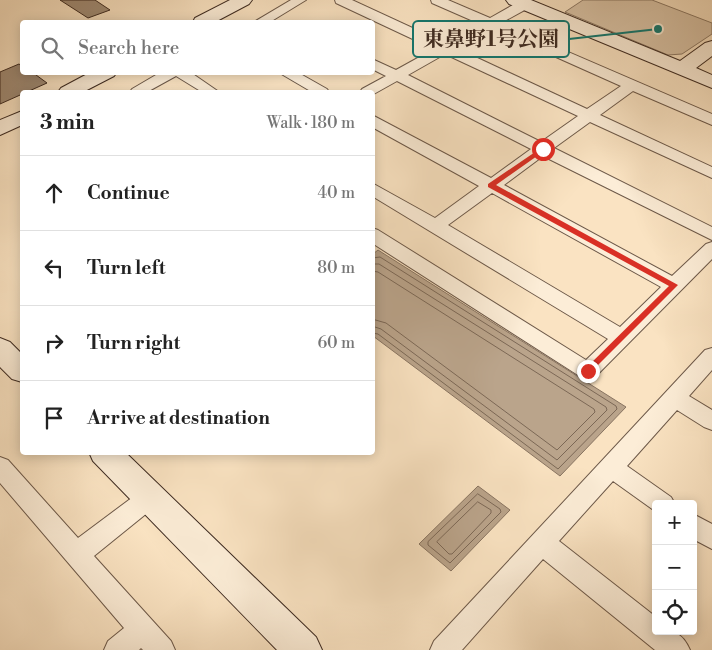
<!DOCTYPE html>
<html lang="en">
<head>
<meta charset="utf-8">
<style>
  :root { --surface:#fff; --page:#f2f2f2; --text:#222; --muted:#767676; --line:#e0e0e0 }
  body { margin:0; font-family:"Libre Bodoni","Noto Serif JP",serif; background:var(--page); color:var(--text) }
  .controls { position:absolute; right:15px; bottom:15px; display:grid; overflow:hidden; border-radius:5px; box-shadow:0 2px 12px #0003 }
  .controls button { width:45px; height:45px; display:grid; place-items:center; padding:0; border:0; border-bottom:1px solid var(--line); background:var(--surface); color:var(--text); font:25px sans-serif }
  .stop { position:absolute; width:15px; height:15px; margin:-11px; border:4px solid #d93025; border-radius:50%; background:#fff }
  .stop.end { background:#d93025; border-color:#fff; box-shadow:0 1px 5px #0008 }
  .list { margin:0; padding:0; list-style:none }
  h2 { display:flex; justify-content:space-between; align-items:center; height:65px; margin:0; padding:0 20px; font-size:21px }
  h2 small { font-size:16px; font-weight:400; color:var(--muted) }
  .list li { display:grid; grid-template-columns:32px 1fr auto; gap:15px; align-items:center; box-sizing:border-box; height:75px; padding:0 20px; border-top:1px solid var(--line) }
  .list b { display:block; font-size:19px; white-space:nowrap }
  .list em { font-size:16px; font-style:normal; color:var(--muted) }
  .icon { flex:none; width:28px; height:28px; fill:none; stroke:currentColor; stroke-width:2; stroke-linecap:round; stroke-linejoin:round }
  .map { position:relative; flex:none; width:712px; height:650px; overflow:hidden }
  .search { position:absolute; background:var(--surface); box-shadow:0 2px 12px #0003; left:20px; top:20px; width:355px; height:55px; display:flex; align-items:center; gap:12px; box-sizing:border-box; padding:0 18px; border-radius:5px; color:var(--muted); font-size:19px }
  .panel { position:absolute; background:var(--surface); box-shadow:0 2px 12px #0003; left:20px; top:90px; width:355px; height:365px; border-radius:5px }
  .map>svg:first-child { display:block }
  .green { fill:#dac4a7; stroke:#8c7864 }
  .water { fill:#baa48b; stroke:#887461 }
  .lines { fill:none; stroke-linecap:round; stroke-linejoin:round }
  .shore { stroke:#7c6856; stroke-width:1 }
  .building { fill:#a08b75; stroke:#3e2b21 }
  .street-casing { stroke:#6d5949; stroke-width:2 }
  .secondary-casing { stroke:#3e2b21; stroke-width:2 }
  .street { fill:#fcedd7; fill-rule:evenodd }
  .secondary { fill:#fcedd7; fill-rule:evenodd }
  .route { fill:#d93025 }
  .leader { fill:none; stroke:#0f766e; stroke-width:2 }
  .callout-dot { fill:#0f766e; stroke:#fcedd7; stroke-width:2 }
  .callout { fill:#fcedd7; stroke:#0f766e; stroke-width:2 }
  .callout-label { font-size:21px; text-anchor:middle; font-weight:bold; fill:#3e2b21 }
</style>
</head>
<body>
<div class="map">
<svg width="712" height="650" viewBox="0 0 712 650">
  <rect width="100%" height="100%" fill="#fae3c2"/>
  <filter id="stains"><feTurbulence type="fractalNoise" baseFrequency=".004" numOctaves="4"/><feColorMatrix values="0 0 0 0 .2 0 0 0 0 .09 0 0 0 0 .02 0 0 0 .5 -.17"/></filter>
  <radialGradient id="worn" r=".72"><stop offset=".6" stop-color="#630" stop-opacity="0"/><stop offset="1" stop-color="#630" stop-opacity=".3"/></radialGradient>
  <path class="green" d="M 583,0 L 652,0 L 712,23 L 712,34 L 682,54 L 668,55 L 565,12 Z"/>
  <path class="water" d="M 378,250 L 626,407 L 560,476 L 373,336 L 373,254 Z
    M 478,486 L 510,510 L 451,571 L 419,544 Z"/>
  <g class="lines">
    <path class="shore" d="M 372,258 L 380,257 L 616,406 L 617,409 L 558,469 L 378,334 L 372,333
      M 372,264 L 379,264 L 606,407 L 607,410 L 557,460 L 381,329 L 372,326
      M 372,271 L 378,272 L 594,409 L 595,412 L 557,450 L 386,323 L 372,319
      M 478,494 L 500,509 L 501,512 L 450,563 L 428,545 L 428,542 Z
      M 478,502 L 491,510 L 491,513 L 452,554 L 449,554 L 437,542 Z"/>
  </g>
  <path class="building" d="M 60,0 L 95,0 L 110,10 L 88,18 Z
    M 19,64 L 22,66 L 22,72 L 32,72 L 47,83 L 0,104 L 0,72 Z"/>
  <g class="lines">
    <g class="street-casing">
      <path id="street" d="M 291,0 L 306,0 L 270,22 L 254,22 Z
        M 335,0 L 352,0 L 445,43 L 480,24 L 432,3 L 431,0 L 448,0 L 490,18 L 520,1 L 530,1 L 532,4 L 530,7 L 501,23 L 712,114 L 712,125 L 633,91 L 600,115 L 712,167 L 712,178 L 590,122 L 554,148 L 712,227 L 712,240 L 543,156 L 504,185 L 672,276 L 706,244 L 712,242 L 712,259 L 595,377 L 588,379 L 581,377 L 372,243 L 372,228 L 378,230 L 586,360 L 608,339 L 372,196 L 372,183 L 435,218 L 479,186 L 372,127 L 372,115 L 491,178 L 531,149 L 397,81 L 372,95 L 372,92 L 360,92 L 362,89 L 386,76 L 372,69 L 372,59 L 396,70 L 434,49 L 336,3 ZM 491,28 L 621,86 L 587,109 L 456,48 ZM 445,54 L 578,116 L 541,142 L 408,75 ZM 492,193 L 661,287 L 620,327 L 448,225 Z
        M 161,72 L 190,72 L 219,92 L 202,92 L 176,76 L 147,92 L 130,92 L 132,89 Z
        M 278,72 L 297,72 L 327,89 L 329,92 L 312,92 Z
        M 712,348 L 712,370 L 689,396 L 712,410 L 712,430 L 704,427 L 677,410 L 627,466 L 671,497 L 675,504 L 656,504 L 655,511 L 613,481 L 559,541 L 656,617 L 656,631 C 674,631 682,632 690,650 L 655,650 L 543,559 L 462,650 L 430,650 L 434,641 L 705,350 Z
        M 0,457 L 8,460 L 78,538 L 141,491 L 149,488 L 157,491 L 161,498 L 157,505 L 94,556 L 171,641 L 175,650 L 143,650 L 141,648 L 139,650 L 104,650 L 108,641 L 124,628 L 0,483 Z
        M 693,514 L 712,524 L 712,549 L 693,539 Z"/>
    </g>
    <g class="secondary-casing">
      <path id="secondary" d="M 230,0 L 252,0 L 249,4 L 215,22 L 193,22 L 195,18 Z
        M 506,0 L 531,0 L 680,61 L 705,43 L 712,41 L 712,56 L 696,68 L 712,75 L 712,88 L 509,4 Z
        M 91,72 L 117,72 L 114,76 L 83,92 L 58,92 L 61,88 Z
        M 22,111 L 22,125 L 0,135 L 0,120 Z
        M 0,338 L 10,342 L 22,354 L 22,382 L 12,379 L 0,367 Z
        M 89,452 L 125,452 L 316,637 L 322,650 L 277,650 L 93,461 Z"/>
    </g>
    <use href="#street" class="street"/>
    <use href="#secondary" class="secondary"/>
  </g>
  <path class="route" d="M 541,148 L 547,149 L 496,185 L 678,285 L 588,375 L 584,371 L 585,369 L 669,286 L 488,187 L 488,184 Z"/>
  <path class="leader" d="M658 29L569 39"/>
  <circle class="callout-dot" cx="658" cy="29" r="5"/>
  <rect class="callout" x="413" y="21" width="156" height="36" rx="5"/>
  <g class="callout-label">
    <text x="491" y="46">東鼻野1号公園</text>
  </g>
  <rect width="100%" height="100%" filter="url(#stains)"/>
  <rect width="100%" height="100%" fill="url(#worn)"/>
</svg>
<div class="controls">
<button>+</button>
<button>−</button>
<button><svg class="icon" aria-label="locate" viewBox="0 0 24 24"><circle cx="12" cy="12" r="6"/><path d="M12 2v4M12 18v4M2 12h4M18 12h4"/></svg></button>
</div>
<div class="stop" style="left:543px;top:149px"></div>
<div class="stop end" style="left:588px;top:371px"></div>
<div class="search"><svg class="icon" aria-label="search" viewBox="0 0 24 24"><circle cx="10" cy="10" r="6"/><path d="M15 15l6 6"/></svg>Search here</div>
<section class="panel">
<h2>3 min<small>Walk · 180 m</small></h2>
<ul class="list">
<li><svg class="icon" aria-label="ahead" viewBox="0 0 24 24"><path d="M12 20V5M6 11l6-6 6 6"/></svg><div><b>Continue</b></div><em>40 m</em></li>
<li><svg class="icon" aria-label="left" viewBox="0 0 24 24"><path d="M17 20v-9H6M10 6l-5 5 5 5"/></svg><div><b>Turn left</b></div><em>80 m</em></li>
<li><svg class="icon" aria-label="right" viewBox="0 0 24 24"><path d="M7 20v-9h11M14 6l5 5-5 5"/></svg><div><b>Turn right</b></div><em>60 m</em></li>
<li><svg class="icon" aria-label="arrive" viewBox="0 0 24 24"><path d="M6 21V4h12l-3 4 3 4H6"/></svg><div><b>Arrive at destination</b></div></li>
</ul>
</section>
</div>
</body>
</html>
